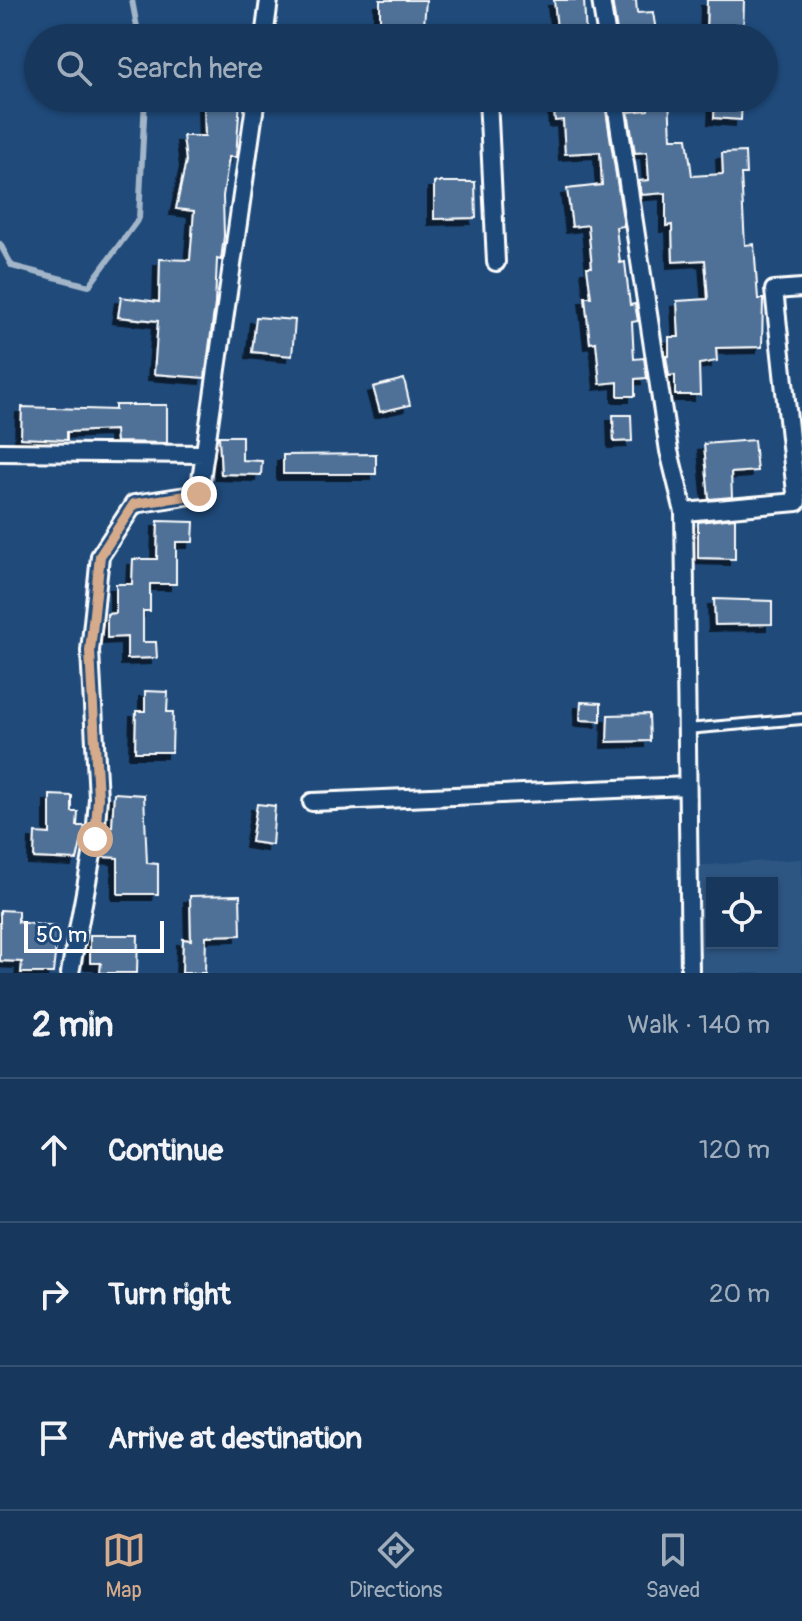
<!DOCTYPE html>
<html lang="en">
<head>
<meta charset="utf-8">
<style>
  :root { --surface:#17385c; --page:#244365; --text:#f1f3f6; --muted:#9eacbb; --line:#365272; --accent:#d6ab8b }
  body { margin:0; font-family:Pangolin,sans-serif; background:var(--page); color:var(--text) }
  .controls { position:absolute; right:24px; bottom:24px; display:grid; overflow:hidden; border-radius:0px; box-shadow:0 2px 6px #0004 }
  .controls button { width:72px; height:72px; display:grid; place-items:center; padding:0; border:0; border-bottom:2px solid var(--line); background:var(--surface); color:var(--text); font:40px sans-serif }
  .scale { position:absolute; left:24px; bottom:20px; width:140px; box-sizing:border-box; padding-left:8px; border:4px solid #fff; border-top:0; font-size:22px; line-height:28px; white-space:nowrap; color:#fff; -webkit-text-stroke:6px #1f4a7a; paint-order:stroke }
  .stop { position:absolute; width:24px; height:24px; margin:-18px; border:6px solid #d6ab8b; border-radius:50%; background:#fff }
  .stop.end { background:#d6ab8b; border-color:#fff; box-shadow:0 2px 8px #0008 }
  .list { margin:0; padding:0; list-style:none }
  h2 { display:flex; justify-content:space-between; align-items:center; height:104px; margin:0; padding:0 32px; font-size:34px }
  h2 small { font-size:26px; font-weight:400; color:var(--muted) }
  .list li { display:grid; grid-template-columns:52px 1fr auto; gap:24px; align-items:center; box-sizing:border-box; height:144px; padding:0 32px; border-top:2px solid var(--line) }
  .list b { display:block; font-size:30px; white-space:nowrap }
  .list em { font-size:26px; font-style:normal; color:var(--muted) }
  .icon { flex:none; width:44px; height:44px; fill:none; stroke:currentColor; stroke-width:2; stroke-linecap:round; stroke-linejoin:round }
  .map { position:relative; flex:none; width:802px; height:973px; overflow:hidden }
  .search { position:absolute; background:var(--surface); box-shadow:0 2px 6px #0004; left:24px; right:24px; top:24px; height:88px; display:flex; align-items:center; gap:20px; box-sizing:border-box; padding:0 28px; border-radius:44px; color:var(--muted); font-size:30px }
  .sheet { height:536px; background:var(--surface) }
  nav { display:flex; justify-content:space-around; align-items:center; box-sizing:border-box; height:112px; border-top:2px solid var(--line); background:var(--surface); font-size:22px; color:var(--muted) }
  nav a { display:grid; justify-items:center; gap:4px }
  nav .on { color:var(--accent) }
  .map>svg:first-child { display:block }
  .built { fill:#2e5683; fill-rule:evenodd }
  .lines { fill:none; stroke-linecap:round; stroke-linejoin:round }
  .stream { stroke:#a3b5c8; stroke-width:6 }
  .building { fill:#507197; stroke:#fff; stroke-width:2; filter:url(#shadow) }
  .lane-casing { stroke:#fff; stroke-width:14 }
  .street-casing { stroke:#fff; stroke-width:22 }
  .lane { stroke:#1f4a7a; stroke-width:8 }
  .street { stroke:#1f4a7a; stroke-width:16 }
  .route { stroke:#d6ab8b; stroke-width:10 }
</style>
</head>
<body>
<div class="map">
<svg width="802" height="973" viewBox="0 0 802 973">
  <defs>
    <filter id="shadow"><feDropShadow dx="-6" dy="6" stdDeviation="0" flood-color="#0009"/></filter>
  </defs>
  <rect width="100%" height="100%" fill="#1f4a7a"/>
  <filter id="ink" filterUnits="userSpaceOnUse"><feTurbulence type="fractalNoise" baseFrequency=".0125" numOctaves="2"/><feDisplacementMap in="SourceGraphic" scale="16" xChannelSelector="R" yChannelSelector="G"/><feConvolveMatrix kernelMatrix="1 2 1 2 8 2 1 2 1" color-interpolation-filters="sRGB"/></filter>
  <g filter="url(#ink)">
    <path class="built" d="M 802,859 L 802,973 L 695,973 L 692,866 ZM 712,883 L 772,883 L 772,943 L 712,943 Z"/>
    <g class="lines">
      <path class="stream" d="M 132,0 L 139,38
        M 0,244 L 12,266 L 89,286 L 139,218 L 145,98"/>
    </g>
    <path class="building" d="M 380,0 L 426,0 L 423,38 L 406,38 L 406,32 L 380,31 Z
      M 554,0 L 584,0 L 586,38 L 558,38 Z
      M 612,0 L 636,0 L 637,13 L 653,12 L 657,38 L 618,38 Z
      M 707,0 L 744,0 L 743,38 L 706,37 Z
      M 553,98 L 604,98 L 624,226 L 616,227 L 620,263 L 625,262 L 630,305 L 635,304 L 638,321 L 632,322 L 634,359 L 644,358 L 647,378 L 635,379 L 635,396 L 618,396 L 618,382 L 600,384 L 596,342 L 590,343 L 585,297 L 591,297 L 587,267 L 592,267 L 588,225 L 572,227 L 567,189 L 602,185 L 600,152 L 565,154 L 563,120 L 555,121 Z
      M 648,98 L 669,98 L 671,138 L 687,138 L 692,176 L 723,174 L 722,153 L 745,152 L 746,174 L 741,174 L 745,245 L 754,244 L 758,299 L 763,299 L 762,347 L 716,348 L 717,361 L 699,364 L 700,395 L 675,395 L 675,375 L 669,376 L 666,356 L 669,356 L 669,337 L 679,337 L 677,301 L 708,299 L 705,260 L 673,262 L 672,225 L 666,226 L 666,193 L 641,195 L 639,181 L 649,180 L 647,152 L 635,153 L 628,112 L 648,110 Z
      M 715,98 L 742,98 L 741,120 L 714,118 Z
      M 240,100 L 236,157 L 229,157 L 223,196 L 224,236 L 221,260 L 217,259 L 215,304 L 205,378 L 154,374 L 158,321 L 118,317 L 121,297 L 159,302 L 160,259 L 190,260 L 194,211 L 176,209 L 186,161 L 183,136 L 205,136 L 204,101 Z
      M 434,182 L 475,182 L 476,218 L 434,219 Z
      M 256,317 L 295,320 L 292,356 L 252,352 Z
      M 404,379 L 410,405 L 380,412 L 373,387 Z
      M 115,405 L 167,405 L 167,443 L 116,442 L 115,430 L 67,432 L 67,440 L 21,438 L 22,407 L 115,410 Z
      M 613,415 L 631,415 L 632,441 L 614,442 Z
      M 219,436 L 242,436 L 242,460 L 262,461 L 261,475 L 221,474 Z
      M 754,440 L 757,471 L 731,473 L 732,497 L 709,499 L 704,444 Z
      M 376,454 L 376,474 L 283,474 L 283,455 Z
      M 735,518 L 735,559 L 698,558 L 698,522 Z
      M 158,521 L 194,522 L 193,542 L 176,542 L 176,584 L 150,584 L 150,611 L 143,611 L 143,642 L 156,642 L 157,658 L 127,659 L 127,637 L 107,638 L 107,614 L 116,613 L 116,584 L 132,584 L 133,559 L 157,559 Z
      M 714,599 L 772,601 L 772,624 L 715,625 Z
      M 145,691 L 168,692 L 167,712 L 173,712 L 172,752 L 135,752 L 136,711 L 145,711 Z
      M 581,702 L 601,703 L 601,721 L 580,720 Z
      M 649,714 L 650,741 L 607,742 L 608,715 Z
      M 114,793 L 144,795 L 147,863 L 158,864 L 158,894 L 118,894 L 118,858 L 103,857 L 107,826 L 112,827 Z
      M 50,795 L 72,796 L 72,812 L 78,812 L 77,826 L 85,826 L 77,860 L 34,858 L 35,833 L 50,834 Z
      M 257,804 L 275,806 L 272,845 L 251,842 Z
      M 240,895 L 241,935 L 206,936 L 205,973 L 182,973 L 183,939 L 191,940 L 190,896 Z
      M 0,910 L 18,911 L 18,922 L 58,927 L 53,973 L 21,973 L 22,962 L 0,961 Z
      M 90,935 L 138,935 L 137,973 L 100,973 L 101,963 L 90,963 Z"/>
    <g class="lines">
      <g class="lane-casing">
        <path id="lane" d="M 687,729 L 802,719"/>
      </g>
      <g class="street-casing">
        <path id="street" d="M 601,0 L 607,38
          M 264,38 L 269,0
          M 488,98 L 496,262
          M 615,98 L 669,451 L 684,512 L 690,973
          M 0,452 L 205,454
          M 684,512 L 797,502 L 774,290 L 802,288
          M 312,802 L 687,786
          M 70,973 L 95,839 L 98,798 L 90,651 L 100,556 L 134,504 L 199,494 L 256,98"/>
      </g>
      <use href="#lane" class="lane"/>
      <use href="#street" class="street"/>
    </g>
  </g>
  <g class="lines" filter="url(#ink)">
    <path class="route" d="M 95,839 L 98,798 L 90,651 L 100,556 L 134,504 L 199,494"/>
  </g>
</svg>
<div class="controls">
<button><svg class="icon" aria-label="locate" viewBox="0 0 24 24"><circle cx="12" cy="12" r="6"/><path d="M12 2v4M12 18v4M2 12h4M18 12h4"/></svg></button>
</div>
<div class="scale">50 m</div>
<div class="stop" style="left:95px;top:839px"></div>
<div class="stop end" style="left:199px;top:494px"></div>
<div class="search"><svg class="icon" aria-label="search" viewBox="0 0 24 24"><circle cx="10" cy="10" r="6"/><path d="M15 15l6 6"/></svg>Search here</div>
</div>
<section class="sheet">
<h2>2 min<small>Walk · 140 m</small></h2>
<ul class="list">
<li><svg class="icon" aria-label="ahead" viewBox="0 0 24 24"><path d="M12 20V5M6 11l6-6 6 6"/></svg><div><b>Continue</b></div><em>120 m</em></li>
<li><svg class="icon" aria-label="right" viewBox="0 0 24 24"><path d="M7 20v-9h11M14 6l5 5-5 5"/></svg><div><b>Turn right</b></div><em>20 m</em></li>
<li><svg class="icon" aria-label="arrive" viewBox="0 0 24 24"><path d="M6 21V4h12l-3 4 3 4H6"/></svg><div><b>Arrive at destination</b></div></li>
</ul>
</section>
<nav>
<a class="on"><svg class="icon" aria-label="map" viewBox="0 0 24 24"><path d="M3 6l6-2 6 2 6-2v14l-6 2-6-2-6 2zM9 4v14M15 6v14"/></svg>Map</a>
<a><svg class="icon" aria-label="directions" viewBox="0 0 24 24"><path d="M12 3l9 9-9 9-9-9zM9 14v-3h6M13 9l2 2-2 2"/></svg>Directions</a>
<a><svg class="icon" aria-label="saved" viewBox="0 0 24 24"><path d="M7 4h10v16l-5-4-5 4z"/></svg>Saved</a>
</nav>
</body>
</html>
